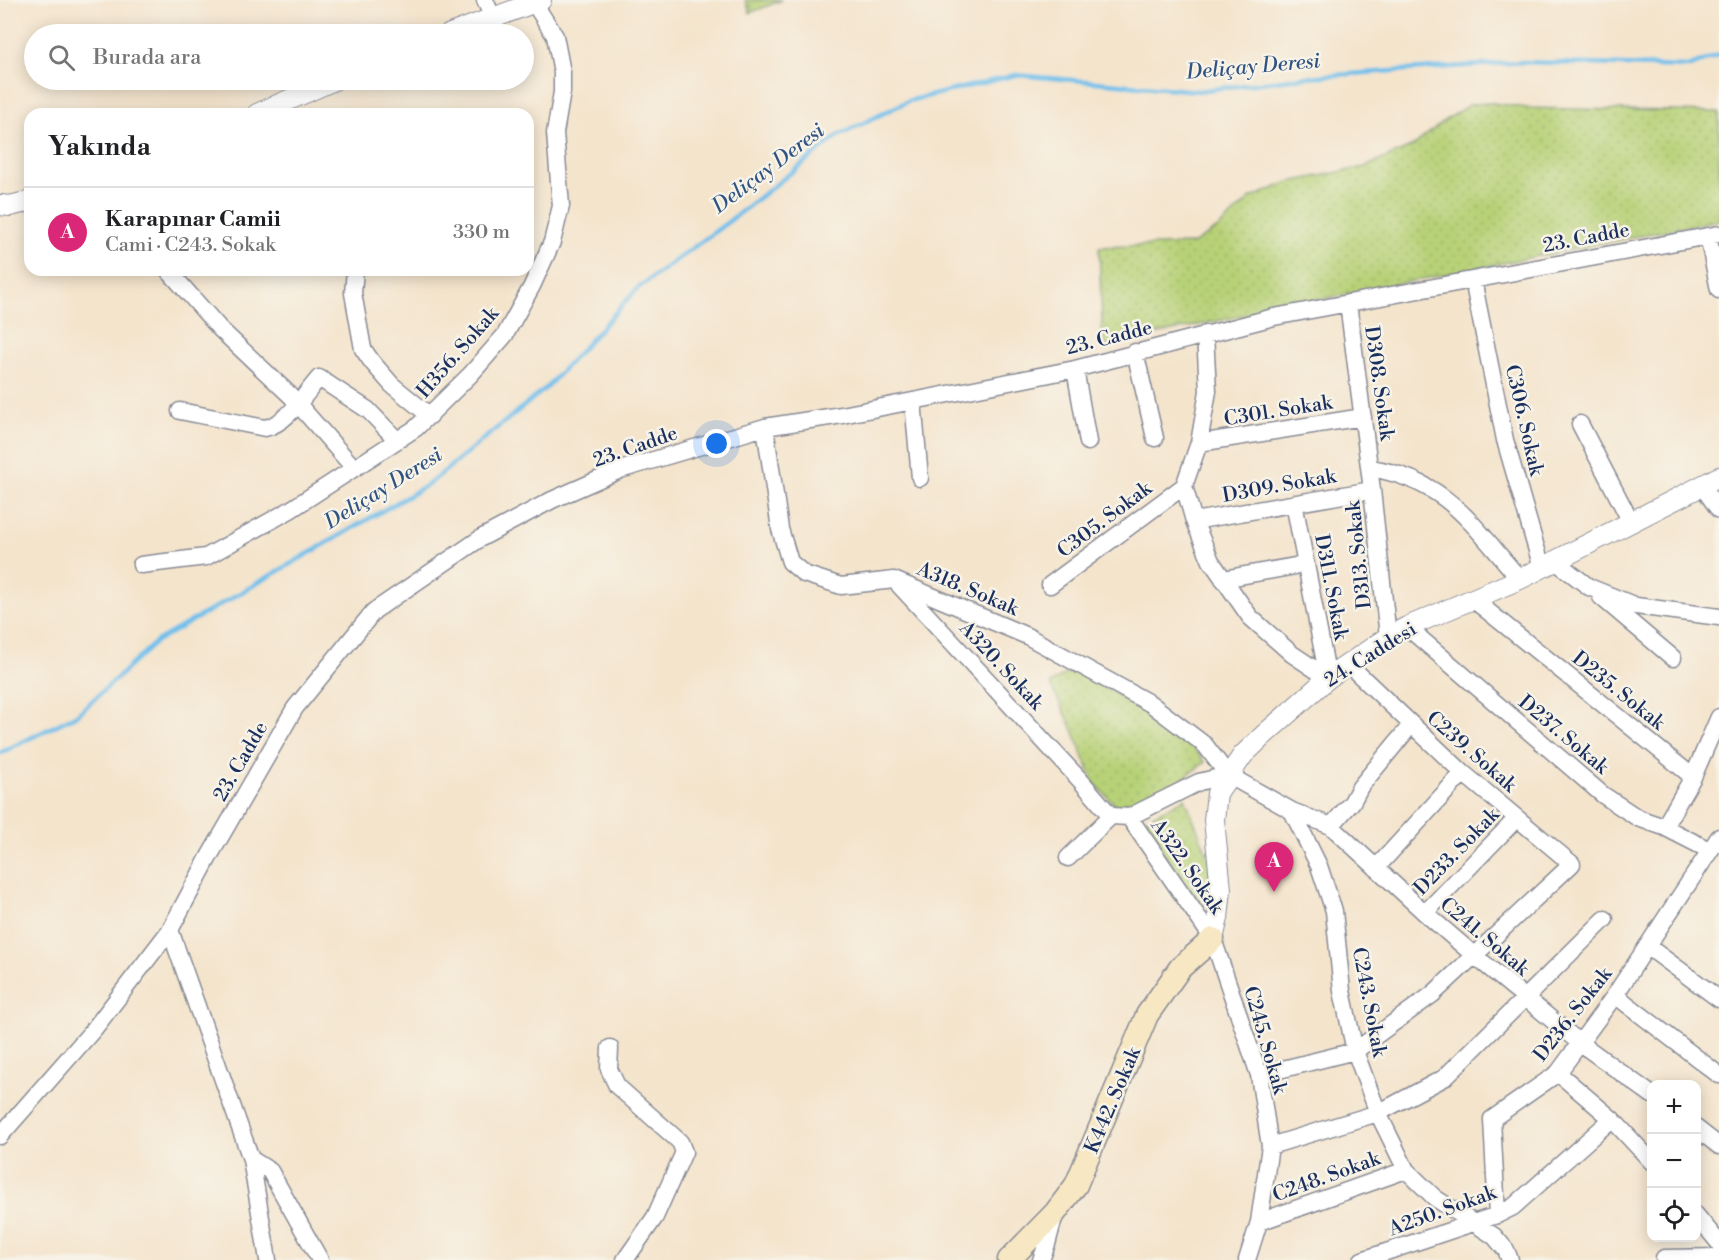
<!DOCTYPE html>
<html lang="tr">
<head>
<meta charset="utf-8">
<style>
  :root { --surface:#fff; --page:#f6f6f6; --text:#202124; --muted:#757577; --line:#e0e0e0; --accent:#db2777 }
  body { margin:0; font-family:"Libre Bodoni",serif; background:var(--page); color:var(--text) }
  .controls { position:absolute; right:18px; bottom:18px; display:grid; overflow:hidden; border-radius:12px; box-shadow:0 3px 15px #0003 }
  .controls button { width:54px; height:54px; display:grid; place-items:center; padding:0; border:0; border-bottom:2px solid var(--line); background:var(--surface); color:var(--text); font:30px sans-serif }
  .you { position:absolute; left:717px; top:444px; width:21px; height:21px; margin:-15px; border:4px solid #fff; border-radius:50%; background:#1a73e8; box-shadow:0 0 0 9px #1a73e833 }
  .badge { display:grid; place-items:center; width:39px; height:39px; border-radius:50%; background:var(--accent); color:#fff; font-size:20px; font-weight:700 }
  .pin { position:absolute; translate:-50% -50px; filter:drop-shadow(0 2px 3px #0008) }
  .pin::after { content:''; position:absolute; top:32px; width:21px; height:18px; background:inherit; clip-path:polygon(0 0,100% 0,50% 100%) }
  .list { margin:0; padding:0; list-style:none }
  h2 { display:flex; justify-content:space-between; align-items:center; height:78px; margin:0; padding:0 24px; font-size:26px }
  h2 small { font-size:20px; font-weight:400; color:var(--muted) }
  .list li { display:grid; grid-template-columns:39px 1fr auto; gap:18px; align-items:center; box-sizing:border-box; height:90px; padding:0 24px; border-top:2px solid var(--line) }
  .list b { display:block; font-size:22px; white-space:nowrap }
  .list p { margin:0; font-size:20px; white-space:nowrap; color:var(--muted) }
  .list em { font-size:20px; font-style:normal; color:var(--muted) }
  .icon { flex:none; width:33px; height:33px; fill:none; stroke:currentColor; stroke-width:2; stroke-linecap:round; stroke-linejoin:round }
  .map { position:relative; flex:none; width:1719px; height:1260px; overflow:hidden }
  .search { position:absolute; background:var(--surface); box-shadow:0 3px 15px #0003; left:24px; top:24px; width:510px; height:66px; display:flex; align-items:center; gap:15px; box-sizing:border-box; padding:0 21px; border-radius:33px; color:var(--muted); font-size:22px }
  .panel { position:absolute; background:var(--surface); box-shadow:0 3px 15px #0003; left:24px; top:108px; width:510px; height:168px; border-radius:18px }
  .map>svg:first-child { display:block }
  .grass { fill:url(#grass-dots); stroke:#69806a; stroke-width:1.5 }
  .cemetery { fill:url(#cemetery-stones); stroke:#69806a; stroke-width:1.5 }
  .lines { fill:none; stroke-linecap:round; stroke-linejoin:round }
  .stream { stroke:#71bfeb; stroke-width:4.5 }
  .minor-casing { stroke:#888a95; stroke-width:19 }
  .tertiary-casing { stroke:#888a95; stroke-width:22 }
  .secondary-casing { stroke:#888a95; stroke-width:25 }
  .minor { stroke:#fff; stroke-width:16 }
  .tertiary { stroke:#fff; stroke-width:20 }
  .secondary { stroke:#f7e8c3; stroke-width:22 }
  .labels { text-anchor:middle; stroke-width:5; stroke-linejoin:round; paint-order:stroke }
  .street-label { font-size:20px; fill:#1b2f5e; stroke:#f7f3e8 }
  .water-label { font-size:21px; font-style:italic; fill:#305381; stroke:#f7f3e8 }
</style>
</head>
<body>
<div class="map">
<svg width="1719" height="1260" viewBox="0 0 1719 1260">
  <defs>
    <pattern id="grass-dots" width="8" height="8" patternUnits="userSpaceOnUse" patternTransform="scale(1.5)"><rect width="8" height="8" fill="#b7d177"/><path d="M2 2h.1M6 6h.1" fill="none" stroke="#9db469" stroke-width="1.8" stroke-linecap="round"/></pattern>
    <pattern id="cemetery-stones" width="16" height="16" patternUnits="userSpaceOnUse" patternTransform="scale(1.5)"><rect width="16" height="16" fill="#b7d177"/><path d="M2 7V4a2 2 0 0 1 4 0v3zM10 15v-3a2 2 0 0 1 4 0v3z" fill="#9db469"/></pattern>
  </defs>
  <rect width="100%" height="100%" fill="#f7f3e8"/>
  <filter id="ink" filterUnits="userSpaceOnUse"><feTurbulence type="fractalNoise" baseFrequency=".0167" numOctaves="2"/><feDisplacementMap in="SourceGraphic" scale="12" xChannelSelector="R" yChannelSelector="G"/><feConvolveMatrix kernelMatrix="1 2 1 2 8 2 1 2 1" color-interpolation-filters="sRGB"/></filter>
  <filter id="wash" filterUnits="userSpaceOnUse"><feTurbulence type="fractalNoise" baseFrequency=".008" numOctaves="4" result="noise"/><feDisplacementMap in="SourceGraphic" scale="24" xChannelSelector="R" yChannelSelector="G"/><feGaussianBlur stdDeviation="1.35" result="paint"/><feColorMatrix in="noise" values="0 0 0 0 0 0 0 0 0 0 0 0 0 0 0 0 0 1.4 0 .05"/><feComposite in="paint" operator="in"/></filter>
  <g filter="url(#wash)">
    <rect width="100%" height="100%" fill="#f4e4cc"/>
    <path class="grass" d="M 1493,103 L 1527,108 L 1719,112 L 1719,220 L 1282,307 L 1103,346 L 1099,247 L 1193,244 L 1218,228 L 1251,198 L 1289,182 L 1365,167 L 1413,146 L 1445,120 L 1470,104 Z
      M 1072,670 L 1116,694 L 1184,736 L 1205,762 L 1178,782 L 1131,805 L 1115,805 L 1094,783 L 1071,725 L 1050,684 Z
      M 1185,798 L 1210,861 L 1211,897 L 1201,908 L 1146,828 L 1146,819 Z"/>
    <path class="cemetery" d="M 745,0 L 782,0 L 750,13 Z"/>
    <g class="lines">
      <path class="stream" d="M 0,753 L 77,715 L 157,641 L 429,484 L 547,387 L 638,288 L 728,222 L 838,136 L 908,101 L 1016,75 L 1198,91 L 1306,77 L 1524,62 L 1688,67 L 1719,55"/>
    </g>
  </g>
  <g filter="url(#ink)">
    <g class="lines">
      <g class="minor-casing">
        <path id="minor" d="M 485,0 L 493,19
          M 1708,236 L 1719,290
          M 168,270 L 220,329 L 291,396 L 354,468
          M 355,270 L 353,293 L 363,349 L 372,362 L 392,385 L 430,416
          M 1473,280 L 1505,440 L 1542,568
          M 1348,303 L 1372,490 L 1388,637
          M 1205,334 L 1208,391 L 1199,443 L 1184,486 L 1194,521 L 1211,561 L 1250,617 L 1292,654 L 1328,678
          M 1135,352 L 1155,438
          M 1075,369 L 1088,442
          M 913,401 L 920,478
          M 180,411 L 265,428 C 288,423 304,395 319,378 L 368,410 L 397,440
          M 1580,424 L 1631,522
          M 765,427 L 780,529 L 790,562 L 804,574 L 841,586 L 894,580 L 1027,636 L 1151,704 L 1205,745 L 1228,775 L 1292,811 L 1319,866 L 1334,911 L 1342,991 L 1355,1051 L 1378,1113 L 1406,1170 L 1435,1198 L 1494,1236 L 1506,1250 L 1510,1260
          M 1199,443 L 1363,417
          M 1370,468 C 1447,480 1472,525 1520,579
          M 1702,486 L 1719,510
          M 1294,503 L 1328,678
          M 1194,521 L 1372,490
          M 1555,561 L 1589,587 L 1636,606 L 1719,617
          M 141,565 L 206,557 L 290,510 L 416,428 L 471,374 L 505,335 L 532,286 L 552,242 L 561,206 L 555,133 L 562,92 L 562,72 L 555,36 L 534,3
          M 1223,579 L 1306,564
          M 899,585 L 1080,780 L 1111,816
          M 1050,585 L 1184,486
          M 1601,597 L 1673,658
          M 1474,600 L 1693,777 L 1664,827
          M 1407,627 L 1603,795 L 1638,818 L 1664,827 L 1709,850
          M 1693,777 L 1719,717
          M 1292,811 L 1331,826 L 1425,913 L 1475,956 L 1580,1043 L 1652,1095
          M 1129,817 L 1213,939 L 1259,1075 L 1270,1146 L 1259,1222 L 1247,1260
          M 1331,826 L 1352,802 L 1360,787 L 1411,725
          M 1068,858 L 1111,816 L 1129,817 L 1199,782 L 1228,775
          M 1376,868 L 1463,773
          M 1425,913 L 1517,818
          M 1647,946 L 1719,999
          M 1615,995 L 1719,1075
          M 610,1048 L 609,1069 L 617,1086 L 680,1142 L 684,1152 L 655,1217 L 625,1260
          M 1558,1073 L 1612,1119 L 1652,1162
          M 1259,1075 L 1355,1051 L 1433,994 L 1572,864 L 1463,773 L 1349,665
          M 1696,1128 L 1719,1146
          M 0,1136 L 94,1029 L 170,930
          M 1270,1146 L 1378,1113 L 1444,1078 L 1605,919
          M 251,1159 L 270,1171 L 320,1260
          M 1497,1215 L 1492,1119 L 1558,1073 L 1615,995 L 1719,837
          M 1696,1215 L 1719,1243
          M 1259,1222 L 1406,1170
          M 1664,1258 L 1719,1257
          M 268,1260 L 251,1159 L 170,930 L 210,855 L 295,708 L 374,611 L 481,538 L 552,500 L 620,470 L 765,427 L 842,415 L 1075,369 L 1274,317 L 1719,234
          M 1041,1260 L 1047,1244 L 1055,1214
          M 1362,1260 L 1497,1215 L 1513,1207 L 1612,1119"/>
      </g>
      <g class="tertiary-casing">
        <path id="tertiary" d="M 450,34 L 541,0
          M 257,114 L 334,80
          M 0,205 L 10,206 L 30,201
          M 1213,939 L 1218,918 L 1221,889 L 1214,820 L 1217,793 L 1243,755 L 1265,734 L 1328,678 L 1388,637 L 1407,627 L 1520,579 L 1719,477"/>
      </g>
      <g class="secondary-casing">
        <path id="secondary" d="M 1009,1260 L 1055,1213 L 1076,1185 L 1147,1015 L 1180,968 L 1213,939"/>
      </g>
      <use href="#minor" class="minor"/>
      <use href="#tertiary" class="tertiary"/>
      <use href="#secondary" class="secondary"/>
    </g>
  </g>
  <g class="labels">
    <g class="street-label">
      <text transform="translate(1586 237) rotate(-11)" y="7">23. Cadde</text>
      <text transform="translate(1109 337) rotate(-14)" y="7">23. Cadde</text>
      <text transform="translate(457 352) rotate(-49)" y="7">H356. Sokak</text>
      <text transform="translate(1380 383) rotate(82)" y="7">D308. Sokak</text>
      <text transform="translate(1278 410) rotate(-9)" y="7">C301. Sokak</text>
      <text transform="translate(1525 420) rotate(77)" y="7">C306. Sokak</text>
      <text transform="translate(635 446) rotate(-19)" y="7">23. Cadde</text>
      <text transform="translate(1279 485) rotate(-10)" y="7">D309. Sokak</text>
      <text transform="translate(1104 519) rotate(-37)" y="7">C305. Sokak</text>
      <text transform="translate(1358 555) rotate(-96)" y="7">D313. Sokak</text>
      <text transform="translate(1332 587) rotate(79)" y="7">D311. Sokak</text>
      <text transform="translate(968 588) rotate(23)" y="7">A318. Sokak</text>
      <text transform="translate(1370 654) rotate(-32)" y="7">24. Caddesi</text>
      <text transform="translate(1002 665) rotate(47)" y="7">A320. Sokak</text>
      <text transform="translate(1619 690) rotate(39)" y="7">D235. Sokak</text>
      <text transform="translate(1564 734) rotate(40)" y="7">D237. Sokak</text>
      <text transform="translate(1472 751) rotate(41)" y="7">C239. Sokak</text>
      <text transform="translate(240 761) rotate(-60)" y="7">23. Cadde</text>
      <text transform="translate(1456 851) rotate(-46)" y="7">D233. Sokak</text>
      <text transform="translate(1188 866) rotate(55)" y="7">A322. Sokak</text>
      <text transform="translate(1485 936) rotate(40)" y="7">C241. Sokak</text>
      <text transform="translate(1370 1002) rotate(79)" y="7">C243. Sokak</text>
      <text transform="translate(1572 1014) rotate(-52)" y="7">D236. Sokak</text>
      <text transform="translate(1266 1040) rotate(74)" y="7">C245. Sokak</text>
      <text transform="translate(1112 1100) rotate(-67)" y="7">K442. Sokak</text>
      <text transform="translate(1326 1176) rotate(-20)" y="7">C248. Sokak</text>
      <text transform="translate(1442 1210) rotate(-20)" y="7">A250. Sokak</text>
    </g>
    <g class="water-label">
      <text transform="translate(1253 66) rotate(-5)" y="7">Deliçay Deresi</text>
      <text transform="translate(768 168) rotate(-37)" y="7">Deliçay Deresi</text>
      <text transform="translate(383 488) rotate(-32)" y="7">Deliçay Deresi</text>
    </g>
  </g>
</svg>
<div class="controls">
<button>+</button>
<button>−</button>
<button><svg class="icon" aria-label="locate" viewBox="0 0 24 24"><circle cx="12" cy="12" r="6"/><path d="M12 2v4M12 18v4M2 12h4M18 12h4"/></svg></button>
</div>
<div class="you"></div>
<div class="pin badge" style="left:1274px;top:892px">A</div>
<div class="search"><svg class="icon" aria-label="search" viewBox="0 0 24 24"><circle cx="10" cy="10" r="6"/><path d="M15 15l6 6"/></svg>Burada ara</div>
<section class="panel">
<h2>Yakında<small></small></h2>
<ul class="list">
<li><span class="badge">A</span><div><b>Karapınar Camii</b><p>Cami · C243. Sokak</p></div><em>330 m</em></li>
</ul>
</section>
</div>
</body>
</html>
